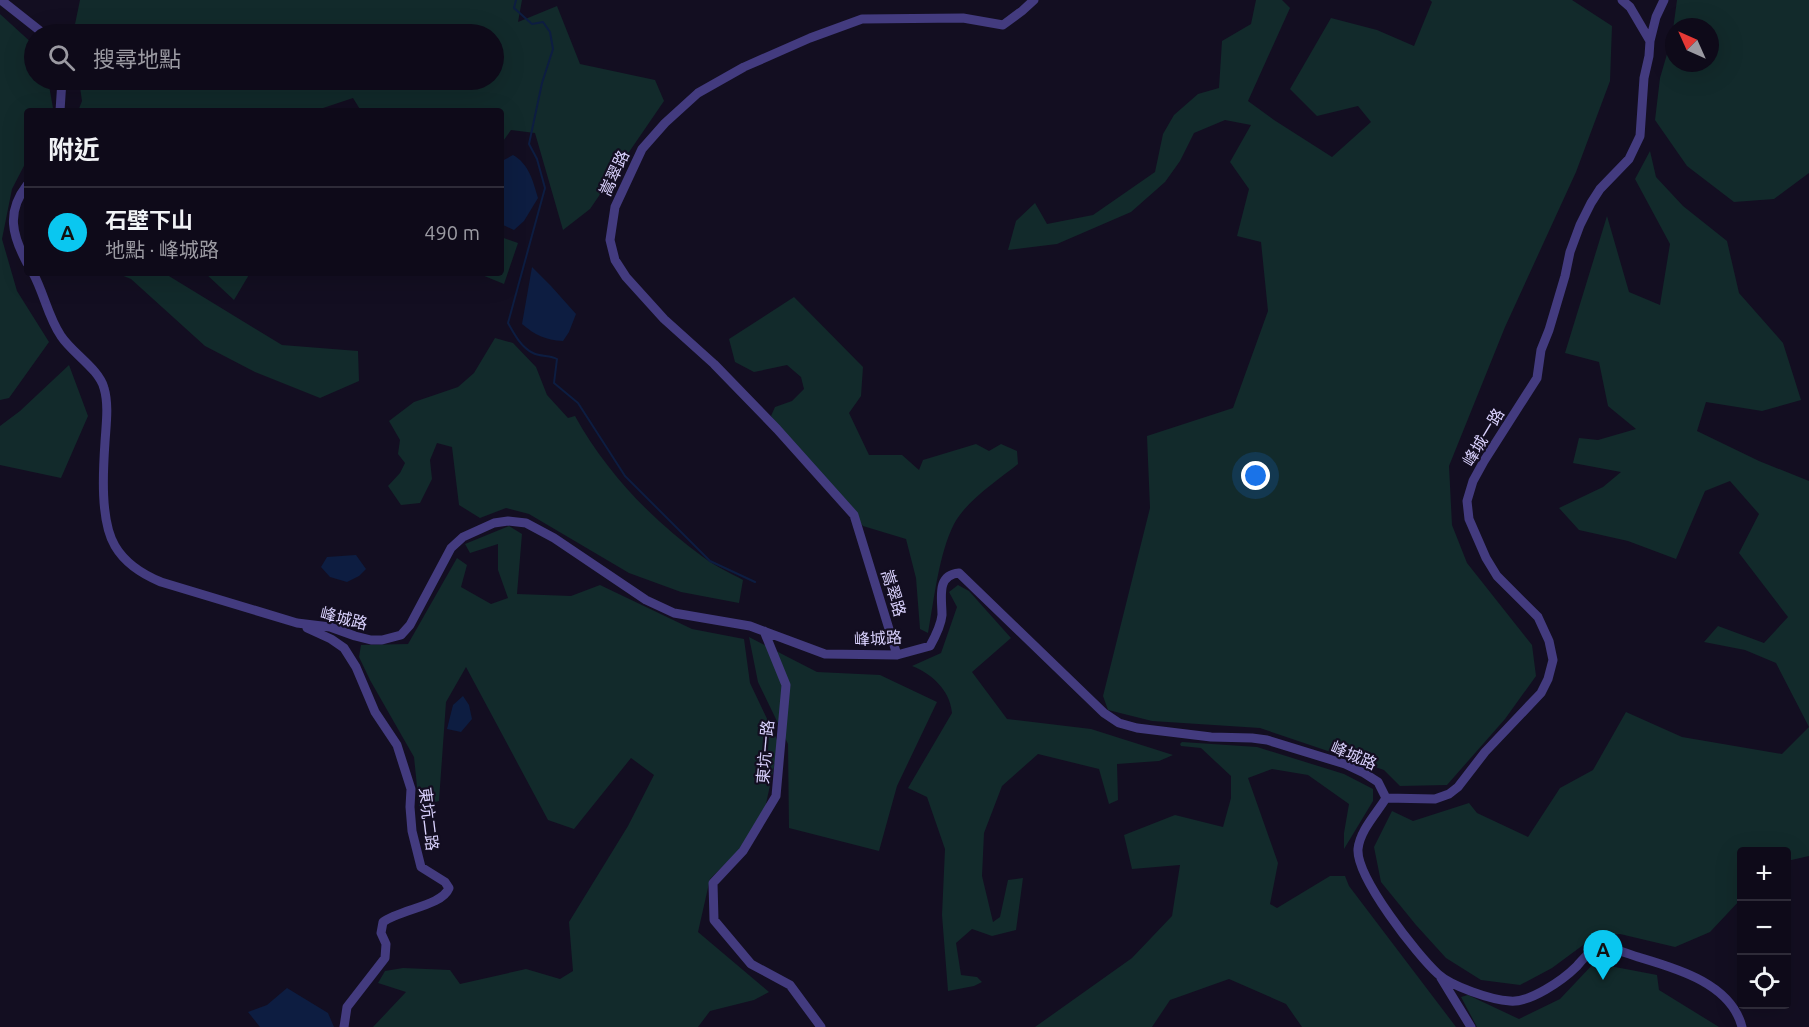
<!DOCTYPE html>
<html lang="zh-TW">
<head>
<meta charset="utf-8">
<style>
  :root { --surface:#0e0a19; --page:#1c1826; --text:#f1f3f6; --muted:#9b9aa2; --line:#2e2b38; --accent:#0ac7f0 }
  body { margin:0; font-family:Ubuntu,"Noto Sans TC",sans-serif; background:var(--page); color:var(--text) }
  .controls { position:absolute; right:18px; bottom:18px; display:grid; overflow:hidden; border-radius:6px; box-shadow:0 6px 24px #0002 }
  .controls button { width:54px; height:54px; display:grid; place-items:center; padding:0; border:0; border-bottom:2px solid var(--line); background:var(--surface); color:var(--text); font:30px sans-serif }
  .compass { position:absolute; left:1665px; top:18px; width:54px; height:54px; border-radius:50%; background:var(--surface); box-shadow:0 6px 24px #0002; rotate:315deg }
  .you { position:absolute; left:1256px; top:476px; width:21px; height:21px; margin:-15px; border:4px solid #fff; border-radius:50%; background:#1a73e8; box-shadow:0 0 0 9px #1a73e833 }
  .badge { display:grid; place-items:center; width:39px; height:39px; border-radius:50%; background:var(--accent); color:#111; font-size:20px; font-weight:700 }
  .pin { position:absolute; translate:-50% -50px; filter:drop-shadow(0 2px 3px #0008) }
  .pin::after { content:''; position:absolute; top:32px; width:21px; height:18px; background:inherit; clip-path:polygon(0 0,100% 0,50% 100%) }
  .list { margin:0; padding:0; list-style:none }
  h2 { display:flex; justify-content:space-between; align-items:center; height:78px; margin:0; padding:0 24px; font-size:26px }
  h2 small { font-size:20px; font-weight:400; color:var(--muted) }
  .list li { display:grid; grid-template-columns:39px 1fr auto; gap:18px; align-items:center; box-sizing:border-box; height:90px; padding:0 24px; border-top:2px solid var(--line) }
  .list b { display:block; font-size:22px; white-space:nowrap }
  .list p { margin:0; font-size:20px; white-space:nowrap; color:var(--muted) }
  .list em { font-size:20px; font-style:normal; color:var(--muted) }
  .icon { flex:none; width:33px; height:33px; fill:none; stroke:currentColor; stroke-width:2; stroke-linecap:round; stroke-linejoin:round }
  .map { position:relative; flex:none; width:1809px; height:1027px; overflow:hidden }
  .search { position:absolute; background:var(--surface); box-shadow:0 6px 24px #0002; left:24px; top:24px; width:480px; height:66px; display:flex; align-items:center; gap:15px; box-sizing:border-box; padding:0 21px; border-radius:33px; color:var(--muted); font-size:22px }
  .panel { position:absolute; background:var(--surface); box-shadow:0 6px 24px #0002; left:24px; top:108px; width:480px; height:168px; border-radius:6px }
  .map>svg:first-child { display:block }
  .green { fill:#122a2b; fill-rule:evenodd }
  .water { fill:#0d1d41 }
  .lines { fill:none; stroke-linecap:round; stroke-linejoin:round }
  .stream { stroke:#0d1d41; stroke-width:2 }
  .street { stroke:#433b7f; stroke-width:9 }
  .labels { text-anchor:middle; stroke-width:4.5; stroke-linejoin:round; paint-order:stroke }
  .street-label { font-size:16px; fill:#d9d1fd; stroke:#130e21 }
</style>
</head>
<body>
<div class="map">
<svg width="1809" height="1027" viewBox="0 0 1809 1027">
  <rect width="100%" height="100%" fill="#130e21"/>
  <path class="green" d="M 80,0 L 522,0 L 518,22 L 557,6 L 580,64 L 655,80 L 664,101 L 590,209 L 563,230 L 535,133 L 511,130 L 501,144 L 501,111 L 361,111 L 353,98 L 314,111 L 78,111 L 82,101 L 79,80 L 494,80 L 494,34 L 73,34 Z
    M 1256,0 L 1282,0 L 1290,8 L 1248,101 L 1274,120 L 1332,157 L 1371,122 L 1358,106 L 1317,116 L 1290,89 L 1331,18 L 1377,30 L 1414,46 L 1432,2 L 1430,0 L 1572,0 L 1612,26 L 1610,81 L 1576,172 L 1505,327 L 1449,466 L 1452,525 L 1467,563 L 1532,645 L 1536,676 L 1505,719 L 1447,785 L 1400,786 L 1384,770 L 1260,728 L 1152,721 L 1108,710 L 1103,696 L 1150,508 L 1147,436 L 1233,408 L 1268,311 L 1261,242 L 1237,236 L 1249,189 L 1230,162 L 1251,125 L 1225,120 L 1194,133 L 1180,161 L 1165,182 L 1131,212 L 1057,244 L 1008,250 L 1016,221 L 1035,203 L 1047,224 L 1093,215 L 1155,172 L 1163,134 L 1174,115 L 1198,94 L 1219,88 L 1222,41 L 1251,24 Z
    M 1677,0 L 1809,0 L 1809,173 L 1774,199 L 1734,202 L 1687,166 L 1655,120 L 1660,78 L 1672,37 ZM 1674,27 L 1710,27 L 1710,63 L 1674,63 Z
    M 0,14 L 34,45 L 34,80 L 48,80 L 53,108 L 52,111 L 27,111 L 27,160 L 12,189 L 2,239 L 17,291 L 49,342 L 9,398 L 0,400 Z
    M 1650,151 L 1656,177 L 1683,206 L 1727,241 L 1739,293 L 1783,343 L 1801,400 L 1762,411 L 1706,402 L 1697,431 L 1759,461 L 1809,481 L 1809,856 L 1787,861 L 1786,852 L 1742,852 L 1741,899 L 1710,932 L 1675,947 L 1620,934 L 1594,937 L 1552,968 L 1520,985 L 1481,980 L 1446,958 L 1416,925 L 1381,882 L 1374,847 L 1392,811 L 1413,821 L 1469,803 L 1477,813 L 1528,837 L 1560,788 L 1593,770 L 1626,712 L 1682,737 L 1782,754 L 1809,727 L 1776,663 L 1745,650 L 1704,642 L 1718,626 L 1764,643 L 1788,617 L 1739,553 L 1759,514 L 1730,481 L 1705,491 L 1676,559 L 1628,541 L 1579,530 L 1559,508 L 1603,487 L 1621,472 L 1573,463 L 1579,438 L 1598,440 L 1636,429 L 1608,406 L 1599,362 L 1565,353 L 1607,216 L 1629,292 L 1660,305 L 1670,244 L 1635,179 Z
    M 501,237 L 518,243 L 504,284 L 477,273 L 501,273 Z
    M 116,273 L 164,273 L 282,345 L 358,351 L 359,381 L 320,398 L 255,372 L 205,346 L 131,279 Z
    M 205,273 L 250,273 L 234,300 Z
    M 794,297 L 863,367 L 861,396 L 849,413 L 869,455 L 902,455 L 919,470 L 923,460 L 976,444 L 989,451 L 1001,444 L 1017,451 L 1018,464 C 998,480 966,501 954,524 C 939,553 934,600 928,633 L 920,629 L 916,578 L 906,539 L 863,526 L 771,416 L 775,407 L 792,401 L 804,389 L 801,377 L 787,365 L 754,372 L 735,362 L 729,339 Z
    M 495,338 L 513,343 L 536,367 L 547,395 L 568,418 L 575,416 C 606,472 651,519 703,557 C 715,566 730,573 743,580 L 739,603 L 681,592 L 629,573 L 529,514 L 506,508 L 480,518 L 459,505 L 452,447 L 437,443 L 430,460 L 432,479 L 420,503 L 401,505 L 388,486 L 400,473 L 405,463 L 398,454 L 400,440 L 389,421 L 414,402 L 458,387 L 474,373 Z
    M 69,365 L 88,416 L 61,478 L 0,465 L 0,426 L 20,411 Z
    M 509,526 L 522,534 L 517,594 L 571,596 L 600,585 L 692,629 L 744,639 L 750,683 L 779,744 L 764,813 L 739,850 L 710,879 L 698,932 L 769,992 L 754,1000 L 710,1011 L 698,1027 L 373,1027 L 406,992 L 378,983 L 385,971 L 403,968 L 450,970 L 460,984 L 526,969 L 560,979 L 573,971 L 569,922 L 628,826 L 654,775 L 631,758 L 574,829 L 548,820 L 466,667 L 446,702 L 439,801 L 419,806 L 414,757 L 370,680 L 359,657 L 361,645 L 408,644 L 457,558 L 467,565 L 461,587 L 491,604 L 508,598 L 498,570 L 498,544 L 470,553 L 465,544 Z
    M 958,585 L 969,591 L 1011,638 L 972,672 L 1007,719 L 1091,729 L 1173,755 L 1159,761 L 1117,764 L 1118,800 L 1109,804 L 1099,769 L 1038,754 L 1002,786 L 984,833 L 982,876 L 993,922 L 1000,917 L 1008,880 L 1023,878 L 1016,930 L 992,936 L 972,929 L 956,943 L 961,975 L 977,977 L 982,982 L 974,986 L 948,991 L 942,915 L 945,849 L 927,797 L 908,788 L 952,713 C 950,690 932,674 912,666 L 941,653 L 957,607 L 949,592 Z
    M 749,637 L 817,672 L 880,675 L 937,702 L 897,786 L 879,851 L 789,828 L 788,744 L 758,682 Z
    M 1182,742 L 1257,747 L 1344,774 L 1373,789 L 1373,801 L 1344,849 L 1344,833 L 1349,804 L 1308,775 L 1272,769 L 1248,778 L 1278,863 L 1270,904 L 1277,908 L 1330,876 L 1345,876 L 1349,886 L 1456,1027 L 1302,1027 L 1286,1004 L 1229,979 L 1170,1000 L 1152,1027 L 1035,1027 L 1132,958 L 1172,916 L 1180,865 L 1132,869 L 1124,835 L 1175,815 L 1223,827 L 1231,798 L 1231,776 L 1201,748 L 1181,746 L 1180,744 Z
    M 1594,963 L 1657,975 L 1659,990 L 1719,1027 L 1477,1027 L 1461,997 L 1468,995 L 1519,1019 L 1560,999 Z"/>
  <path class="water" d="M 513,155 C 529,164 533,181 538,198 L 524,221 L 514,230 L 501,224 C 501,202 504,183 502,161 Z
    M 532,267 L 551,286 L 576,314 L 569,332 L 563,341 C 545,340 535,335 522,324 Z
    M 356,555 L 366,569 L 359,576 L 347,582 L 330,577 L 321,567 L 327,557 Z
    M 463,696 L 469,705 L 472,719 L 461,732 L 447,729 L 453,705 Z
    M 287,988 L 328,1013 L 334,1027 L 260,1027 L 248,1012 L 267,1005 Z"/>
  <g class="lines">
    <path class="stream" d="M 516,0 L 514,8 L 532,24 L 543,22 L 550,32 L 553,49 L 542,83 L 529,144 L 537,159 L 545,188 L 508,323 C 514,334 521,347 533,353 C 541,357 550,355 557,359 L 554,383 L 578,403 L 625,476 L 710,561 L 755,582"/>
    <path class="street" d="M 1,0 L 44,34
      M 1622,0 L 1630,7 L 1650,41
      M 60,111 L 62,80
      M 27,185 C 6,212 12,235 27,263
      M 33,273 C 44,293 48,317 61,336 C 72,353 99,369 104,388 C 109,405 106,425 105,442 C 103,471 100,521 115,546 C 125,563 144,575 161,582 L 297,623 L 330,627 L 355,636 L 371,640 L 382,640 L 401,635 L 410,625 L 451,548 L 463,537 L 494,523 L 508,521 L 526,523 L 554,538 L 646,600 L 674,613 L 750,626 L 825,654 L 897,655 L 930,646 C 935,637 941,626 942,615 C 942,598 936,575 959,573 L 1104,713 L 1119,723 L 1137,728 L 1211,737 L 1252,738 L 1267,740 L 1345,764 L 1364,773 L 1378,782 L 1386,798 C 1377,813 1360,830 1358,849 C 1356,877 1417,955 1438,974 C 1451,986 1491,1000 1510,1001 C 1530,1003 1563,980 1577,966 C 1583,959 1588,952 1598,949 C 1611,946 1625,953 1638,957 C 1675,968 1731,983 1742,1027
      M 307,628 L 331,639 L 344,648 L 356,667 L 375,712 L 397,745 L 411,789 L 410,807 L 412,831 L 421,867 L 445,882 L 449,888 C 442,906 400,909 383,922 L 381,933 L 386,944 L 385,958 L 347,1007 L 344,1027
      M 764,631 L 786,685 L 776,796 L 743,851 L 713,883 L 714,920 L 751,964 L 790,985 L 821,1027
      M 897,655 L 854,515 L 777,429 L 714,364 L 664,319 L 626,277 L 615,260 L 610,240 L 615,207 L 642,149 L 665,123 L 698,93 L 744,67 L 810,38 L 862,19 L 963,18 L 1003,25 L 1022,11 L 1034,0
      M 1386,798 L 1435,799 L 1449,794 L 1458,787 L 1485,752 L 1541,693 L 1548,679 L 1553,660 L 1549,641 L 1538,617 L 1497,576 L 1486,558 L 1469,519 L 1467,501 L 1473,481 L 1484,461 L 1537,378 L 1541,350 L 1549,330 L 1565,276 L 1570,252 L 1580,225 L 1591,203 L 1600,189 L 1629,159 L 1640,136 L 1644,78 L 1649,56 L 1650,41 L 1656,17 L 1664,0
      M 1441,978 L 1471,1027"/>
  </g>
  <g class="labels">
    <g class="street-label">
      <text transform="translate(614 173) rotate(-65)" y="6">嵩翠路</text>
      <text transform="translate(1483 437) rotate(-59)" y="6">峰城一路</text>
      <text transform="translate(894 593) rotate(73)" y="6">嵩翠路</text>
      <text transform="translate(344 618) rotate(14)" y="6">峰城路</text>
      <text transform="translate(878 638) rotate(-3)" y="6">峰城路</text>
      <text transform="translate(765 752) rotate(-85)" y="6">東坑一路</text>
      <text transform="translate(1354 755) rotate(23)" y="6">峰城路</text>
      <text transform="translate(429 819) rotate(83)" y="6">東坑二路</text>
    </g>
  </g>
</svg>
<div class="controls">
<button>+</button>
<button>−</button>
<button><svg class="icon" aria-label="locate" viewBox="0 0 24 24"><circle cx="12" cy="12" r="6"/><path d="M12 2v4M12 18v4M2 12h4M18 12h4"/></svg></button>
</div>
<svg class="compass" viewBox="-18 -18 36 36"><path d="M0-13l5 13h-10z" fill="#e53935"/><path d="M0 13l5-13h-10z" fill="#9b9aa2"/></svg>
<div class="you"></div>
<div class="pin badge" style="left:1603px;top:980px">A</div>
<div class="search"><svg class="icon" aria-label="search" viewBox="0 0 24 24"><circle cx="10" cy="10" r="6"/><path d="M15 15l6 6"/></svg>搜尋地點</div>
<section class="panel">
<h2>附近<small></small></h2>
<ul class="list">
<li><span class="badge">A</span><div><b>石壁下山</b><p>地點 · 峰城路</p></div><em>490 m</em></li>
</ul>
</section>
</div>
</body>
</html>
